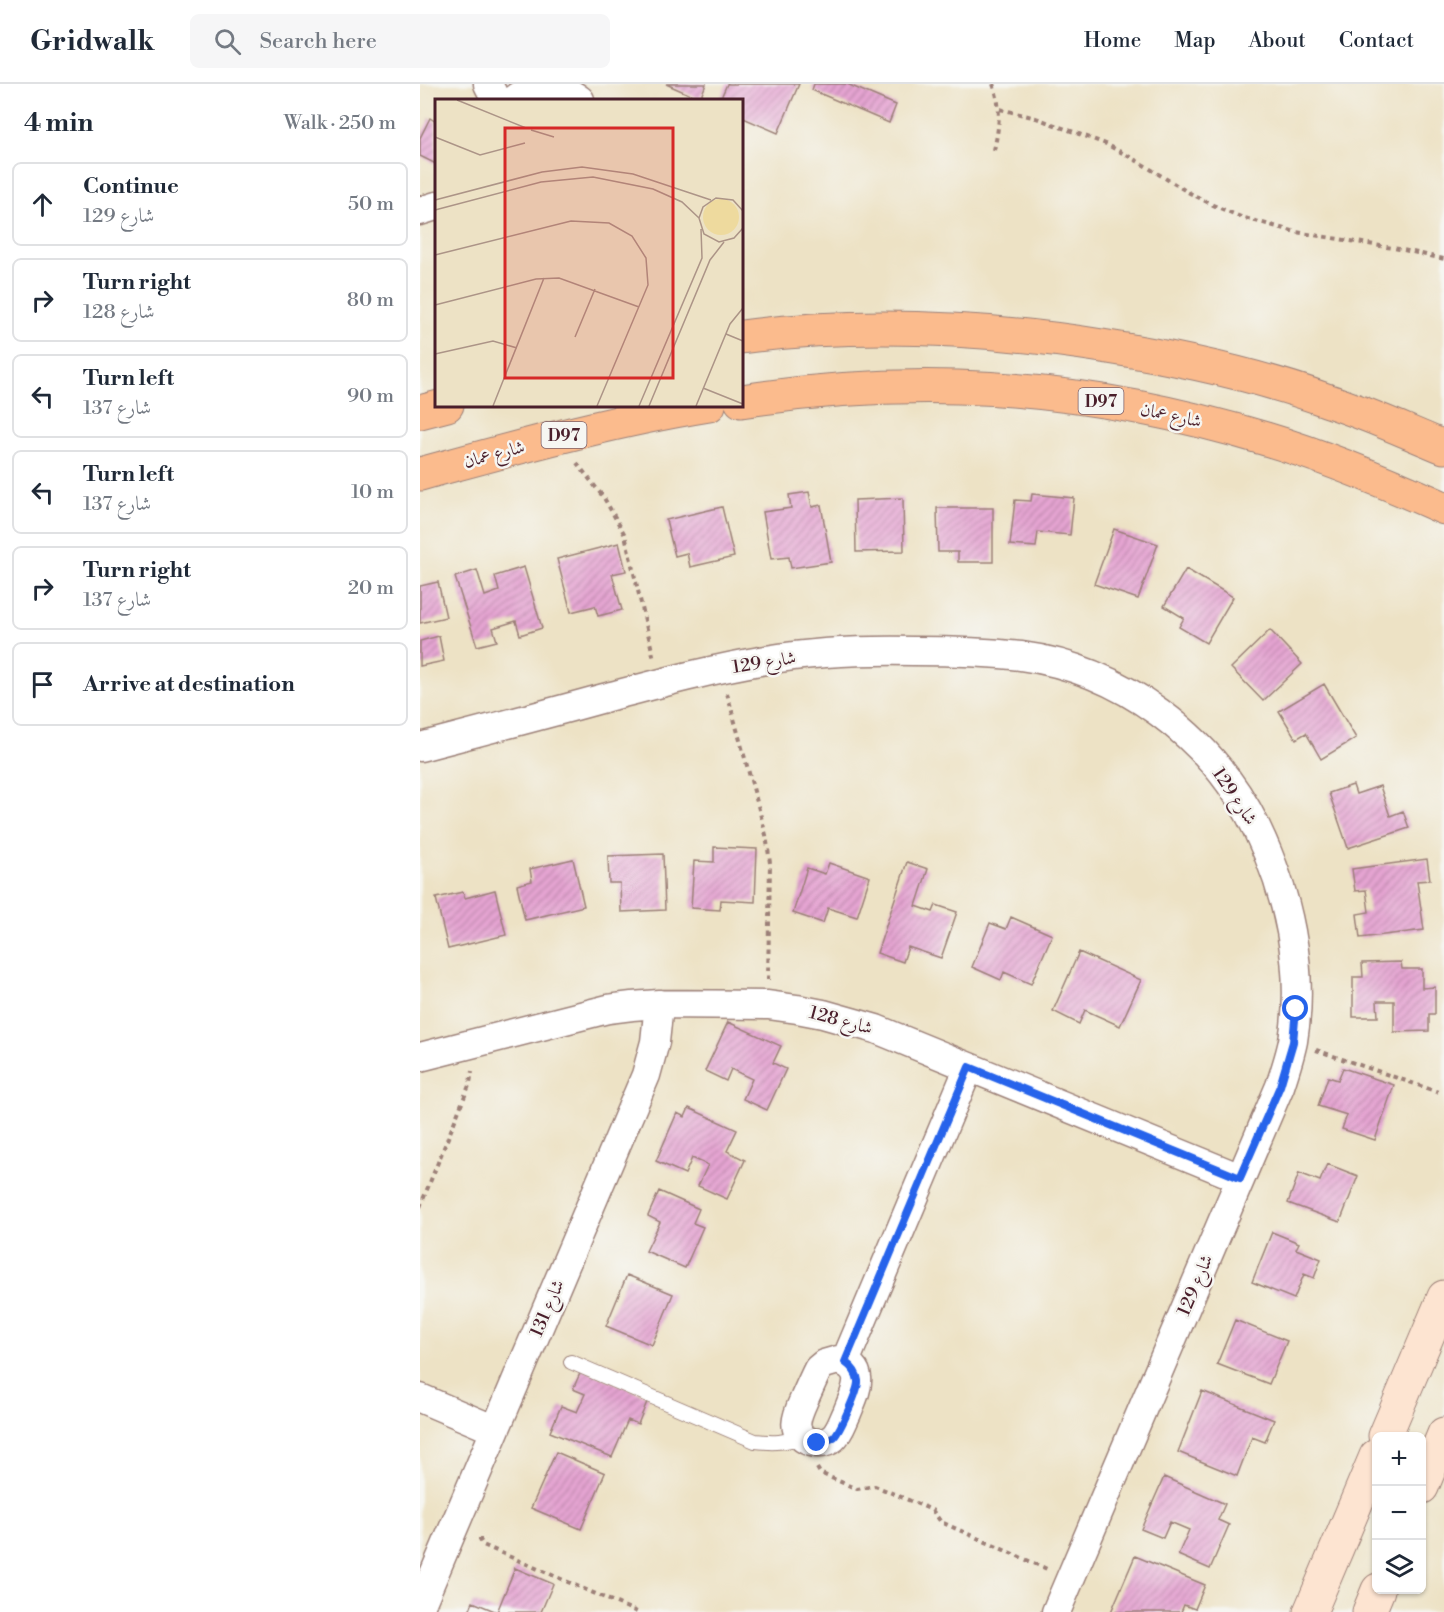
<!DOCTYPE html>
<html lang="en">
<head>
<meta charset="utf-8">
<style>
  :root { --surface:#fff; --page:#f6f6f7; --text:#1f2937; --muted:#747a83; --line:#e0e1e3 }
  body { margin:0; font-family:"Libre Bodoni",Amiri,serif; background:var(--page); color:var(--text) }
  .controls { position:absolute; right:18px; bottom:18px; display:grid; overflow:hidden; border-radius:9px; box-shadow:0 2px 4px #0004 }
  .controls button { width:54px; height:54px; display:grid; place-items:center; padding:0; border:0; border-bottom:2px solid var(--line); background:var(--surface); color:var(--text); font:30px sans-serif }
  .stop { position:absolute; width:18px; height:18px; margin:-14px; border:4px solid #2563eb; border-radius:50%; background:#fff }
  .stop.end { background:#2563eb; border-color:#fff; box-shadow:0 2px 6px #0008 }
  .list { margin:0; padding:0; list-style:none }
  h2 { display:flex; justify-content:space-between; align-items:center; height:78px; margin:0; padding:0 24px; font-size:26px }
  h2 small { font-size:20px; font-weight:400; color:var(--muted) }
  .list li { display:grid; grid-template-columns:39px 1fr auto; gap:18px; align-items:center; box-sizing:border-box; height:84px; margin:0 12px 12px; padding:0 12px; border:2px solid var(--line); border-radius:9px }
  .list b { display:block; font-size:22px; white-space:nowrap }
  .list p { margin:0; font-size:20px; white-space:nowrap; color:var(--muted) }
  .list em { font-size:20px; font-style:normal; color:var(--muted) }
  .icon { flex:none; width:33px; height:33px; fill:none; stroke:currentColor; stroke-width:2; stroke-linecap:round; stroke-linejoin:round }
  .map { position:relative; flex:none; width:1024px; height:1528px; overflow:hidden }
  header { display:flex; align-items:center; gap:36px; box-sizing:border-box; height:84px; padding:0 30px; background:var(--surface); border-bottom:2px solid var(--line) }
  header strong { font-size:28px }
  nav { display:flex; gap:33px; margin-inline-start:auto; font-size:21px }
  .search { width:420px; height:54px; background:var(--page); display:flex; align-items:center; gap:15px; box-sizing:border-box; padding:0 21px; border-radius:9px; color:var(--muted); font-size:22px }
  main { display:flex }
  aside { flex:1; background:var(--surface) }
  .map>svg:first-child { display:block }
  .building { fill:url(#building-hatch) }
  .lines { fill:none; stroke-linecap:round; stroke-linejoin:round }
  .lane-casing { stroke:#9c8078; stroke-width:16 }
  .street-casing { stroke:#9c8078; stroke-width:31 }
  .secondary-casing { stroke:#9c8078; stroke-width:35 }
  .primary-casing { stroke:#9c8078; stroke-width:35 }
  .path { stroke:#9c8078; stroke-width:4; stroke-dasharray:4.5 4.5; stroke-linecap:butt }
  .lane { stroke:#fff; stroke-width:14 }
  .street { stroke:#fff; stroke-width:28 }
  .secondary { stroke:#fde4d1; stroke-width:33 }
  .primary { stroke:#fbbb8d; stroke-width:33 }
  .route { stroke:#2563eb; stroke-width:8 }
  .labels { text-anchor:middle; stroke-width:5; stroke-linejoin:round; paint-order:stroke }
  .shield { fill:#f6f6f2; stroke:#7e6067; stroke-width:1.5 }
  .shield-label { font-size:16px; font-weight:bold; fill:#4a1f2b }
  .street-label { font-size:18px; fill:#4a1f2b; stroke:#f6f6f2 }
  .inset-road { fill:none; stroke:#ac9487; stroke-width:1.5 }
  .view { fill:#d62828; fill-opacity:0.15; stroke:#d62828; stroke-width:3 }
  .inset-edge { fill:none; stroke:#4a1f2b; stroke-width:3 }
</style>
</head>
<body>
<header>
<strong>Gridwalk</strong>
<div class="search"><svg class="icon" aria-label="search" viewBox="0 0 24 24"><circle cx="10" cy="10" r="6"/><path d="M15 15l6 6"/></svg>Search here</div>
<nav><a>Home</a><a>Map</a><a>About</a><a>Contact</a></nav>
</header>
<main>
<aside>
<h2>4 min<small>Walk · 250 m</small></h2>
<ul class="list">
<li><svg class="icon" aria-label="ahead" viewBox="0 0 24 24"><path d="M12 20V5M6 11l6-6 6 6"/></svg><div><b>Continue</b><p>شارع 129</p></div><em>50 m</em></li>
<li><svg class="icon" aria-label="right" viewBox="0 0 24 24"><path d="M7 20v-9h11M14 6l5 5-5 5"/></svg><div><b>Turn right</b><p>شارع 128</p></div><em>80 m</em></li>
<li><svg class="icon" aria-label="left" viewBox="0 0 24 24"><path d="M17 20v-9H6M10 6l-5 5 5 5"/></svg><div><b>Turn left</b><p>شارع 137</p></div><em>90 m</em></li>
<li><svg class="icon" aria-label="left" viewBox="0 0 24 24"><path d="M17 20v-9H6M10 6l-5 5 5 5"/></svg><div><b>Turn left</b><p>شارع 137</p></div><em>10 m</em></li>
<li><svg class="icon" aria-label="right" viewBox="0 0 24 24"><path d="M7 20v-9h11M14 6l5 5-5 5"/></svg><div><b>Turn right</b><p>شارع 137</p></div><em>20 m</em></li>
<li><svg class="icon" aria-label="arrive" viewBox="0 0 24 24"><path d="M6 21V4h12l-3 4 3 4H6"/></svg><div><b>Arrive at destination</b></div></li>
</ul>
</aside>
<div class="map">
<svg width="1024" height="1528" viewBox="0 0 1024 1528">
  <defs>
    <pattern id="building-hatch" width="6" height="6" patternUnits="userSpaceOnUse" patternTransform="scale(1.5)"><rect width="6" height="6" fill="#e5a4d2"/><path d="M-1 1l2-2M0 6l6-6M5 7l2-2" fill="none" stroke="#bc85ab"/></pattern>
  </defs>
  <rect width="100%" height="100%" fill="#f6f6f2"/>
  <filter id="ink" filterUnits="userSpaceOnUse"><feTurbulence type="fractalNoise" baseFrequency=".0167" numOctaves="2"/><feDisplacementMap in="SourceGraphic" scale="12" xChannelSelector="R" yChannelSelector="G"/><feConvolveMatrix kernelMatrix="1 2 1 2 8 2 1 2 1" color-interpolation-filters="sRGB"/></filter>
  <filter id="wash" filterUnits="userSpaceOnUse"><feTurbulence type="fractalNoise" baseFrequency=".008" numOctaves="4" result="noise"/><feDisplacementMap in="SourceGraphic" scale="24" xChannelSelector="R" yChannelSelector="G"/><feGaussianBlur stdDeviation="1.35" result="paint"/><feColorMatrix in="noise" values="0 0 0 0 0 0 0 0 0 0 0 0 0 0 0 0 0 1.4 0 .05"/><feComposite in="paint" operator="in"/></filter>
  <g filter="url(#wash)">
    <rect width="100%" height="100%" fill="#ede2c5"/>
    <g id="blocks">
      <path class="building" d="M 246,0 L 286,0 L 280,15 Z
        M 307,0 L 379,0 L 358,49 L 321,33 L 321,16 L 300,16 Z
        M 394,0 L 427,0 L 476,21 L 469,39 L 392,6 Z
        M 10,34 L 16,38 L 16,80 L 0,72 L 0,54 Z
        M 389,408 L 392,423 L 401,421 L 411,478 L 371,484 L 369,473 L 351,475 L 343,428 L 371,424 L 369,411 Z
        M 612,410 L 654,414 L 650,451 L 618,448 L 616,463 L 590,461 L 595,416 L 611,417 Z
        M 483,414 L 484,467 L 436,468 L 435,416 Z
        M 302,423 L 314,473 L 270,483 L 267,469 L 255,472 L 246,436 Z
        M 517,424 L 573,424 L 573,478 L 538,478 L 538,468 L 518,468 Z
        M 694,445 L 738,460 L 718,515 L 674,500 Z
        M 199,459 L 206,487 L 192,490 L 202,526 L 178,532 L 175,522 L 151,528 L 137,475 Z
        M 104,483 L 122,544 L 100,551 L 96,537 L 73,544 L 77,557 L 57,562 L 35,493 L 57,486 L 65,512 L 79,507 L 75,492 Z
        M 766,485 L 813,513 L 786,559 L 759,543 L 764,534 L 744,522 Z
        M 18,498 L 26,533 L 0,539 L 0,502 Z
        M 850,546 L 882,580 L 843,617 L 811,584 Z
        M 19,552 L 24,577 L 0,582 L 0,557 Z
        M 904,600 L 936,654 L 901,675 L 886,649 L 876,655 L 859,627 Z
        M 933,701 L 936,710 L 960,702 L 970,732 L 983,727 L 989,744 L 928,764 L 909,709 Z
        M 294,763 L 337,765 L 335,818 L 301,816 L 300,826 L 271,824 L 274,777 L 294,778 Z
        M 243,770 L 245,826 L 201,828 L 200,799 L 189,799 L 188,772 Z
        M 153,775 L 164,822 L 105,836 L 97,801 L 112,797 L 110,785 Z
        M 1007,775 L 1010,796 L 997,797 L 1004,846 L 940,854 L 937,830 L 949,828 L 946,806 L 935,807 L 932,785 Z
        M 487,778 L 508,785 L 496,822 L 513,828 L 516,821 L 537,828 L 521,874 L 488,863 L 483,878 L 457,869 Z
        M 409,779 L 450,793 L 437,833 L 408,824 L 403,839 L 373,829 L 387,784 L 405,790 Z
        M 75,806 L 86,851 L 28,865 L 16,814 L 43,808 L 45,814 Z
        M 591,833 L 632,851 L 611,900 L 584,888 L 581,896 L 552,883 L 570,839 L 586,845 Z
        M 659,868 L 721,896 L 700,942 L 665,926 L 659,940 L 633,927 Z
        M 981,878 L 982,885 L 1002,885 L 1002,904 L 1015,903 L 1015,930 L 1009,930 L 1009,947 L 974,948 L 974,917 L 957,917 L 958,933 L 933,933 L 933,893 L 943,893 L 942,879 Z
        M 308,938 L 361,962 L 353,979 L 366,985 L 347,1026 L 323,1015 L 332,995 L 311,985 L 306,997 L 285,987 Z
        M 923,984 L 974,1001 L 955,1056 L 922,1045 L 927,1031 L 898,1022 L 908,993 L 918,996 Z
        M 269,1024 L 317,1046 L 307,1067 L 325,1076 L 307,1115 L 278,1102 L 288,1081 L 272,1074 L 265,1090 L 236,1077 L 257,1029 L 265,1033 Z
        M 907,1080 L 938,1092 L 920,1138 L 868,1119 L 879,1089 L 900,1097 Z
        M 239,1107 L 279,1125 L 273,1139 L 283,1143 L 265,1184 L 226,1167 L 240,1138 L 228,1132 Z
        M 852,1148 L 879,1159 L 876,1165 L 901,1175 L 894,1194 L 884,1190 L 874,1215 L 832,1198 Z
        M 207,1191 L 253,1210 L 232,1261 L 186,1242 Z
        M 815,1236 L 867,1257 L 849,1300 L 797,1280 Z
        M 162,1285 L 229,1313 L 218,1340 L 208,1336 L 192,1373 L 130,1348 L 141,1322 L 157,1328 L 165,1310 L 153,1305 Z
        M 782,1307 L 854,1336 L 845,1358 L 832,1353 L 817,1392 L 758,1368 Z
        M 136,1368 L 185,1389 L 161,1445 L 111,1424 Z
        M 744,1393 L 805,1420 L 798,1436 L 809,1441 L 790,1485 L 758,1471 L 769,1446 L 750,1438 L 743,1454 L 721,1445 Z
        M 715,1472 L 785,1501 L 775,1525 L 764,1521 L 761,1528 L 691,1528 Z
        M 95,1484 L 133,1500 L 121,1528 L 49,1528 L 53,1518 L 77,1528 Z"/>
    </g>
  </g>
  <g filter="url(#ink)">
    <use href="#blocks" fill-opacity="0" stroke="#9c8078" stroke-width="1.5"/>
    <g class="lines">
      <g class="lane-casing">
        <path id="lane" d="M 151,1278 L 335,1357 C 352,1359 366,1359 383,1352"/>
      </g>
      <g class="street-casing">
        <path id="street" d="M 68,0 L 76,16
          M 93,16 C 112,0 140,0 160,16
          M 0,127 L 16,122
          M 0,663 C 61,647 123,631 184,614 C 237,600 291,585 346,576 C 394,568 444,566 494,567 C 529,567 565,568 601,572 C 701,585 792,653 836,743 C 868,809 885,884 873,957 C 870,972 865,987 860,1002 L 636,1528
          M 0,973 L 188,925 L 212,922 L 239,920 L 348,921 L 377,925 L 403,930 L 456,945 L 820,1094
          M 418,1276 C 449,1285 435,1308 427,1329 C 423,1337 420,1348 413,1354 C 407,1359 399,1360 391,1358 C 366,1349 379,1327 386,1311 C 390,1302 394,1293 398,1285 L 404,1280 Z
          M 425,1278 L 549,983
          M 0,1314 L 75,1346
          M 0,1523 L 226,991 L 235,958 L 239,920"/>
      </g>
      <g class="secondary-casing">
        <path id="secondary" d="M 965,1352 L 1024,1213
          M 1002,1403 L 1024,1350
          M 890,1528 L 956,1372
          M 949,1528 L 958,1506"/>
      </g>
      <g class="primary-casing">
        <path id="primary" d="M 321,253 C 442,237 561,243 682,262 C 758,274 834,290 906,316 C 946,329 985,347 1024,363
          M 321,317 C 393,306 466,301 538,303 C 642,306 747,325 846,355 C 907,373 966,398 1024,424
          M 0,328 L 27,321
          M 0,390 C 96,364 191,337 289,321"/>
      </g>
      <path class="path" d="M 573,0 C 582,23 579,43 574,66
        M 580,25 L 616,34 L 686,60 L 719,78 L 766,107 L 793,121 L 821,133 L 876,148 L 979,165 L 1024,175
        M 157,379 L 184,414 L 205,451 L 234,575
        M 307,609 L 346,751 L 350,779 L 348,896
        M 896,966 L 1018,1008
        M 0,1123 L 50,999 L 52,987
        M 397,1384 L 400,1389 L 437,1405 L 455,1402 L 512,1426 L 521,1438 L 627,1485
        M 60,1454 L 60,1456 L 63,1461 L 217,1528"/>
      <use href="#lane" class="lane"/>
      <use href="#street" class="street"/>
      <use href="#secondary" class="secondary"/>
      <use href="#primary" class="primary"/>
    </g>
  </g>
  <g class="lines" filter="url(#ink)">
    <path class="route" d="M 397,1359 C 403,1358 409,1357 414,1353 C 420,1347 439,1305 438,1297 C 437,1288 432,1283 425,1278 L 549,983 L 820,1094 L 860,1002 L 873,958 L 876,925"/>
  </g>
  <g class="labels">
    <g class="shield">
      <rect x="658.5" y="304" width="45" height="26" rx="4.5"/>
      <rect x="121.5" y="338" width="45" height="26" rx="4.5"/>
    </g>
    <g class="shield-label">
      <text x="681" y="323">D97</text>
      <text x="144" y="357">D97</text>
    </g>
    <g class="street-label">
      <text transform="translate(751 331) rotate(12)" y="6">شارع عمان</text>
      <text transform="translate(74 370) rotate(-15)" y="6">شارع عمان</text>
      <text transform="translate(344 578) rotate(-9)" y="6">شارع 129</text>
      <text transform="translate(815 712) rotate(56)" y="6">شارع 129</text>
      <text transform="translate(421 936) rotate(15)" y="6">شارع 128</text>
      <text transform="translate(775 1201) rotate(-67)" y="6">شارع 129</text>
      <text transform="translate(127 1224) rotate(-67)" y="6">شارع 131</text>
    </g>
  </g>
  <g transform="translate(15 15)">
    <rect width="308" height="308" fill="#ede2c5"/>
    <path d="M268 118a18 18 0 1 1 36 0a18 18 0 1 1-36 0Z" fill="#eeda9e"/>
    <path class="inset-road" d="M 22,1 L 91,29M 96,31 L 119,38M 0,38 L 45,56 L 90,44M 0,101 L 107,73 L 147,68 L 198,75 L 276,101M 0,111 L 106,83 L 158,78 L 218,90 L 247,103 L 264,119M 308,112 L 298,101 L 281,99 L 268,108 L 264,119 L 269,135 L 284,143 L 299,139 L 308,129M 0,156 L 136,122 L 174,124 L 197,137 L 211,159 L 213,186 L 162,307M 0,206 L 101,180 L 124,179 L 204,208M 291,235 L 308,242M 140,238 L 160,190M 0,255 L 58,242 L 82,249M 268,289 L 308,305M 58,307 L 109,179M 204,307 L 267,159 L 266,130M 214,307 L 275,161 L 289,143M 261,307 L 295,225 L 308,209"/>
    <path class="view" d="M 70,29 L 238,29 L 238,279 L 70,279 Z"/>
    <rect width="308" height="308" class="inset-edge"/>
  </g>
</svg>
<div class="controls">
<button>+</button>
<button>−</button>
<button><svg class="icon" aria-label="layers" viewBox="0 0 24 24"><path d="M12 4l9 5-9 5-9-5zM3 14l9 5 9-5"/></svg></button>
</div>
<div class="stop" style="left:876px;top:925px"></div>
<div class="stop end" style="left:397px;top:1359px"></div>
</div>
</main>
</body>
</html>
